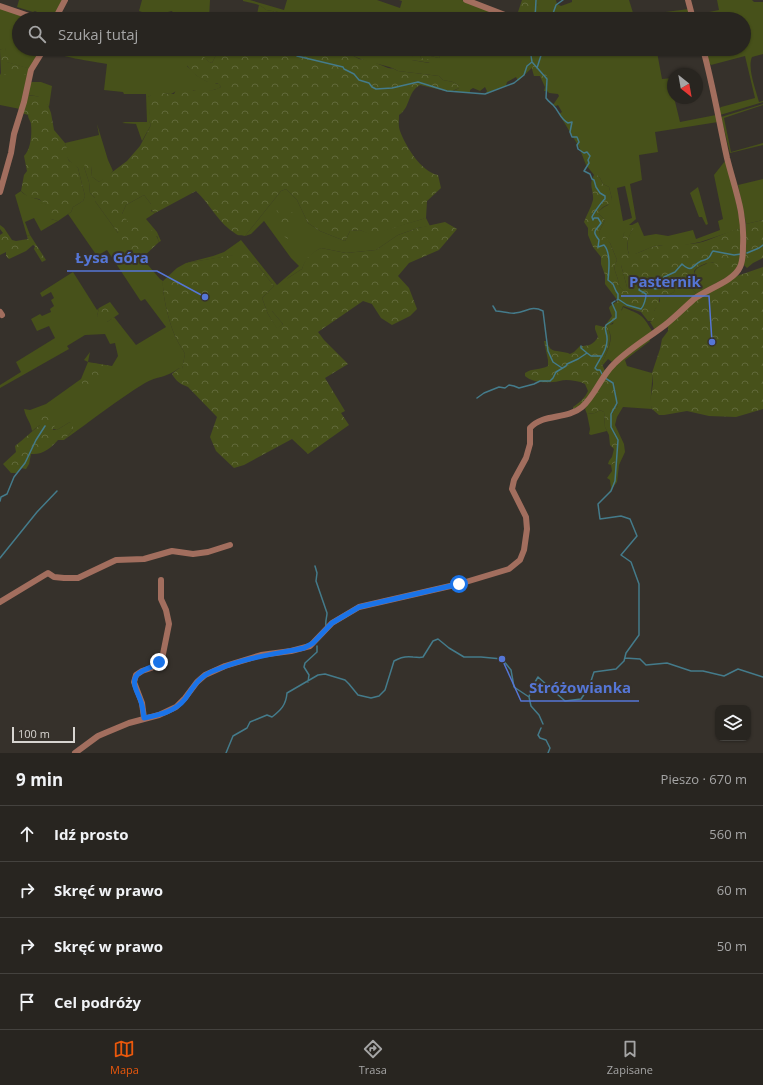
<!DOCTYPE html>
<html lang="pl">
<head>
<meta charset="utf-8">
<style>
  :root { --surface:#282520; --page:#34312d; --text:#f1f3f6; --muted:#a5a5a5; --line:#44423e; --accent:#ea580c }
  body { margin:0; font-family:"Open Sans",sans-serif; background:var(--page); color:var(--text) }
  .controls { position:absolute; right:12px; bottom:12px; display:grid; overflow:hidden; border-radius:8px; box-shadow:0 1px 3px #0004 }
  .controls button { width:36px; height:36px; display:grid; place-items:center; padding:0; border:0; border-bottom:1px solid var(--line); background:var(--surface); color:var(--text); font:20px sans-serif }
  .compass { position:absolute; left:667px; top:68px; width:36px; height:36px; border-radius:50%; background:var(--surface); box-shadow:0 1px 3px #0004; rotate:149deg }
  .scale { position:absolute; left:12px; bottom:10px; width:63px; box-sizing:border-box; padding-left:4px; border:2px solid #d8d5d1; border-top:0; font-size:11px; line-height:14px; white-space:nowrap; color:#d8d5d1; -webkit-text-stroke:3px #36312b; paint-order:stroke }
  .stop { position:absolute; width:12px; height:12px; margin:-9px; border:3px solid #1a73e8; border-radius:50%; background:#fff }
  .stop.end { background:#1a73e8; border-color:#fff; box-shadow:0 1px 4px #0008 }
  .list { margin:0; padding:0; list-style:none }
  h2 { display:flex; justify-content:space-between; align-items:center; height:52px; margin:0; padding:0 16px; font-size:17px }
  h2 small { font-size:13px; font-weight:400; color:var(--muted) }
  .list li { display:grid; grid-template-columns:26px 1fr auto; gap:12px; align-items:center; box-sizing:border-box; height:56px; padding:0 16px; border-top:1px solid var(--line) }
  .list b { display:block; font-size:15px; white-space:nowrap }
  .list em { font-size:13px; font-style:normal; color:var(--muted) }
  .icon { flex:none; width:22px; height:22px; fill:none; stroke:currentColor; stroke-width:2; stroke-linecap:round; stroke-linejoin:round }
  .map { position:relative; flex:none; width:763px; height:753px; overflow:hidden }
  .search { position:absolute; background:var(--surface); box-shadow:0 1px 3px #0004; left:12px; right:12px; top:12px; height:44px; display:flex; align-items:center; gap:10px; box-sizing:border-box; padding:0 14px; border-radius:22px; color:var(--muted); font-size:15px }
  .sheet { height:276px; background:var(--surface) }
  nav { display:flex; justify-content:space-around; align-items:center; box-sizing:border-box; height:56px; border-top:1px solid var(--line); background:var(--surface); font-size:11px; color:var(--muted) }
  nav a { display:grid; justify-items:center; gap:2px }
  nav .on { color:var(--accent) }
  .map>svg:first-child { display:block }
  .green { fill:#47511a; fill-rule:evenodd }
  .forest { fill:url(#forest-crowns) }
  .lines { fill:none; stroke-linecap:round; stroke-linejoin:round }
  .stream { stroke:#447b8b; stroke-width:1.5 }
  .minor { stroke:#a26e5e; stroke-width:6 }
  .route { stroke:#1a73e8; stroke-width:5 }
  .leader { fill:none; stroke:#5576d6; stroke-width:1.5 }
  .callout-dot { fill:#5576d6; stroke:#36312b; stroke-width:1.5 }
  .callout-label { font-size:15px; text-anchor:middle; font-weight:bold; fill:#5576d6; stroke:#36312b; stroke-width:4; stroke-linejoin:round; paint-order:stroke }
</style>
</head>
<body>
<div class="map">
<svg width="763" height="753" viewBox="0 0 763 753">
  <defs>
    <pattern id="forest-crowns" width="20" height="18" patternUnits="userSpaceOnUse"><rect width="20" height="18" fill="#47511a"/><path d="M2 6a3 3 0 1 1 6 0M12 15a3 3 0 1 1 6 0" fill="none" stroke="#61693a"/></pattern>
  </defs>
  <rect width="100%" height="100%" fill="#36312b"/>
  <path class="green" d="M 19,0 L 63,0 L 54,16 L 50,19 L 36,14 L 37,12 L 35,11 L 33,12 L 17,7 Z
    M 142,0 L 210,0 L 209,19 L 201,19 L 192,13 L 181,15 L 181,19 L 174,19 L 175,17 L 172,11 L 156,15 L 156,19 L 136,19 L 142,12 L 139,11 Z
    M 243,0 L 250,0 L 284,10 L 287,0 L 377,0 L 400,8 L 402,1 L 399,0 L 462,0 L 506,16 L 518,19 L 299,19 L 284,13 L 266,10 C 261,4 251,3 243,1 Z
    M 535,0 L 556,0 L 557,4 L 561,6 L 572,2 L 572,0 L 629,0 L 634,16 L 689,9 L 692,19 L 688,19 L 686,13 L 648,17 L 648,19 L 627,19 L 626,17 L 613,19 L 534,19 L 538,6 Z
    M 717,0 L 752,0 L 754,2 L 763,2 L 763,54 L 752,57 C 747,68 756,90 759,102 L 763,101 L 763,102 L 720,115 L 719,109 L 721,107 L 755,98 L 745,56 L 711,65 L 709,63 L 705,49 L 744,49 L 744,19 L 695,18 L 694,15 L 719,10 Z
    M 0,8 L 32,19 L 19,19 L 19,49 L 42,49 L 35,59 L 20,109 L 0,105 L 0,73 L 1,75 L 21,75 L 27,68 L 6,62 L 7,60 L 5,48 L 0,50 Z
    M 46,49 L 219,49 L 212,63 L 209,62 L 206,59 L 187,66 L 196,75 L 206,81 L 219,84 L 221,87 C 208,95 193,89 180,90 C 176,90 174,93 171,94 C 163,94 156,92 148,97 C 148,102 149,106 150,111 C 150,117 148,120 151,125 L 142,141 L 136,124 L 122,123 L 125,122 L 147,122 L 146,94 L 124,94 L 123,92 L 104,90 L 107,64 C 96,62 53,56 46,49 Z
    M 346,49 L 408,49 L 407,52 L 415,52 L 416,53 L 412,56 L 412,60 L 429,63 L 431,61 L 421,58 L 420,56 C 426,53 433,57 439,58 L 440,56 L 423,53 L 412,49 L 551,49 L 552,55 L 609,49 L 634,49 L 635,54 L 657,52 L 662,79 L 673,78 L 673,84 L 671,85 L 680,122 L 716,115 L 718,122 L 655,132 L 658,152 L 639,155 L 642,180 L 630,184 L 636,219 L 629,225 L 632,225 L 638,222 L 644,236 L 656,234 L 668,236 L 693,230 L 696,239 L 720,230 L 718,221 L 723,219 L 714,175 L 725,161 L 731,176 L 742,232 L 739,229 L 700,242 L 685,245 L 662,245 L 652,247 L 633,255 L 629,254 C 626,247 628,235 633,229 L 624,233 L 621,265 L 627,287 L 627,290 L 624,291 C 619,287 619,286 618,280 C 616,271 612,270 617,260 L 610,243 L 599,234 L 600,230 L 605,220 L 599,214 L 599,211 L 604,207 L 608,205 L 612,199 L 609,187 L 603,184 L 600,178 L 597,175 L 594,175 L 586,165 L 579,147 L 559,114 L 562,112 L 558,105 L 556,106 L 553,105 L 559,96 L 558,94 L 549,93 L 547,91 L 544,91 L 545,87 L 548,86 L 547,78 L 535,65 L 518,81 L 516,77 L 507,82 L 506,86 L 486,93 L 487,91 L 485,87 L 480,91 L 473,88 L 470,90 L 470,92 L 452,92 L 459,88 L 459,86 L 453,82 L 443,80 L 439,76 L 398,71 C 386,63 353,62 346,49 ZM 625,186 L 632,218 L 623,221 L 617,188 Z
    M 32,82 L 41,82 L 52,86 L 49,107 C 43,96 38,96 26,95 L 29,84 Z
    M 763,104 L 763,105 L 724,118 L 731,152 L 763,143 L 763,145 L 730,153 L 721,117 Z
    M 97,124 L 108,160 L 113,171 L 108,177 L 99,182 L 91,176 L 92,166 L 84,167 L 89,182 L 90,193 L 95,198 L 95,201 L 118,233 L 122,214 L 126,205 L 144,195 L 151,204 L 151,211 L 155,213 L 146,219 L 157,232 L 161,241 L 159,242 L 157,236 L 132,252 L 142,258 L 160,279 L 163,281 C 162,295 170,327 177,340 C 179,345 183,349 185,354 L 182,370 L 179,368 C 167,378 157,376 145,383 C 117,400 91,421 64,440 L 73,430 L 70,422 L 57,430 L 40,425 L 32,431 C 31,422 26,419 24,409 L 30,410 L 46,404 L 81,379 L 88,362 L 84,360 L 90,352 L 88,362 L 112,366 L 118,356 L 115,343 L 110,344 L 105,334 L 85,335 L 67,346 L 69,349 L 0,388 L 0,385 L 21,372 L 16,362 L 55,338 L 49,326 L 37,331 L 31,319 L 40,314 L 42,316 L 51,312 L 50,309 L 54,306 L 51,300 L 54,298 L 51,292 L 42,297 L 40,293 L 73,272 L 97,310 L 99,308 L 97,316 L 102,321 L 107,322 L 114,317 L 136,345 L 166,327 L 145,299 L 141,301 L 140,300 L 107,250 L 97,256 L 68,214 L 71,212 L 73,207 L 83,201 L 85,196 L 78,168 C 75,164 70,163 68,159 C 65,155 67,148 65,143 L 99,135 Z
    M 763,179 L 763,220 L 746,224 L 738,185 Z
    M 698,187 L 708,224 L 706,225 L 702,217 L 699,217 L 690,193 Z
    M 286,189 L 297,200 L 308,223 L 320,231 L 345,241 L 350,231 L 360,230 L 371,234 L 426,218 L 430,226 L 418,228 L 398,235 L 376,250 L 346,253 L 321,248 C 311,254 306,258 302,269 L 288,278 L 272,311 L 283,324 L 277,329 L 268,314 L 262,298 L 274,286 L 255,262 L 236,255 L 186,263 L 213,256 L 224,252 L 241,240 L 277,285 L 299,266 L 291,258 L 264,221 L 251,234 L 245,236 L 281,191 Z
    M 21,191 C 28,200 41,196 47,206 C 49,210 50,215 51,219 L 58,221 L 41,231 L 34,218 L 25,222 L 30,235 L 27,236 L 15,195 Z
    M 709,262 L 739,265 L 734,273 L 702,291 L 698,280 L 694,278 C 694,266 700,268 709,262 Z
    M 690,280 L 693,290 L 697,294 L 655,330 L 650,322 L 652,321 L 654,311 L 660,301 L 659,297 L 661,295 L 670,294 L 674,292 L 675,289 Z
    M 623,307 C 640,315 642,313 652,331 L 652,332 L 612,362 L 608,359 L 603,365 L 602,364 C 606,352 616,339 607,327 L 609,325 L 613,324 L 615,313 L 622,310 Z
    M 649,339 L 650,341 L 625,360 L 627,366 L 652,373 C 653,385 649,397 652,409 L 623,407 L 617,417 L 615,425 L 624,444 L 625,452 L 619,465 L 617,482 L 608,494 L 611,488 L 610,480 L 607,478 L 612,471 L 611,465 L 615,463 C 618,453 619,444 616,434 C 614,429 615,433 612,429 C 607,420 612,412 618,406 L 614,383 L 605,376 L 613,367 Z
    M 600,410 L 604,412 L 605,427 L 607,431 L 591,435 L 589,434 L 590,429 L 587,414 L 595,413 Z"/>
  <path class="forest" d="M 522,0 L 535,0 L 538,6 L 539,14 L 534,17 L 534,19 L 516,18 Z
    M 259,5 L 264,8 L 266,10 L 284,13 L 299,19 L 256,19 Z
    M 5,47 L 6,51 L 10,52 L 12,57 L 7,62 L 28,68 L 29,70 L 27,75 L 1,75 L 0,50 Z
    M 219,49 L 346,49 L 348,53 L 359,59 L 371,61 L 388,68 L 394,69 L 398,71 L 439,76 L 443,80 L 453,82 L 459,86 L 459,88 L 450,92 L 420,85 C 407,92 411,107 399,115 C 399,120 398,126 400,131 C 405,145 421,172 438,175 L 441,188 L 427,201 L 426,218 L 371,235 L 360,230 L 350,231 L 345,241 L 320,231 L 308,223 L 297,200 L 286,189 L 281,191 L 245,236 C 242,235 238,236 236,234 C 219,224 210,204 196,191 L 155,213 C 150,210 150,208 151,204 L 144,195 L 126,205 L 122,214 L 129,223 L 118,233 L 95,201 L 95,198 L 90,193 L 89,182 L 84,167 L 86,160 L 90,161 L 92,166 L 91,176 L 99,182 L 127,161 L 140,146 L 151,125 L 148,119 L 150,112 L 148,106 L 148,97 L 157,91 L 167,94 L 174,94 L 176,90 L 188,89 L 189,87 L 192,88 L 193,91 L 214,90 L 221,87 C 219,83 216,82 212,84 C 201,79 191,74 186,63 C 190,59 198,55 204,57 C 207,59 208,62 212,63 Z
    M 408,49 L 440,56 L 439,58 C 433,57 426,53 420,56 L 421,58 L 437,61 L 437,64 L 412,60 L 410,58 L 416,53 L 415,52 L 407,53 Z
    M 533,65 L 536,65 C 545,70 549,76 548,86 L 545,87 L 540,76 L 534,76 L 532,69 Z
    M 26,95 L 43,97 L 46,100 L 51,113 L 54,130 L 65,143 L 67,149 L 67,156 L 69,161 L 75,164 L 78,168 L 85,196 L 83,201 L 73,207 L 71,212 L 58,221 L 51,219 L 45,214 L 46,205 L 39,199 L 28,197 L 21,191 L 24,175 L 27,171 L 24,156 C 31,149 32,134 31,124 C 31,121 28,119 28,115 L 22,113 Z
    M 594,175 L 597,175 L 600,178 L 603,184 L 609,187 L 612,199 L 611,203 L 603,207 L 599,211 L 599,214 L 605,220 L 600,230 L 599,234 L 605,237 L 610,243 L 617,260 C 612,270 616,271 618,280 C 619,285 619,287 624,291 L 627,290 L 627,287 L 621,265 L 620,256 L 624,233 L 627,229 L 632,225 L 634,227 C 629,235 625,245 629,254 C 638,255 645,249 652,247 C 667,243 683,246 698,243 C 712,240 725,232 739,229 L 742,232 L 742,248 L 739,265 C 732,269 727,270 719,269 L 713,262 C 708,262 697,266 694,271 C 694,272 694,277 694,278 L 701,283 L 702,291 L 697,294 L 693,290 L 690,280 L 675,289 L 674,292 L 670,294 L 661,295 L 659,298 L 659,304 L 654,311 L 654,319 L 652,321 L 648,321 L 641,312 L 623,306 L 620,313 L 615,313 L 616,320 L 607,327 C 615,339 606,352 602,364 L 605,371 L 583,404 L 573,409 L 573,407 C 579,403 585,398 588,391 L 585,384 C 579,381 572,380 566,380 C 562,380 557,382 553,382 C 545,383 531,382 525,376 L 525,373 C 532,368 541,370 548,366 L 548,360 L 544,341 L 546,341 C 548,343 549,348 551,349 C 554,352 565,351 570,354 L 574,352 L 580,346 C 589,346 593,345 598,337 L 595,329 L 595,326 L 596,325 L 604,327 L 612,316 L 609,308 L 610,306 L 618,301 L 605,284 L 605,275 L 601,264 L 601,257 L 593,247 L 588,235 L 588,228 L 584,222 C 587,214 591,208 593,200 C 594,190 588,185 594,175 Z
    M 284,206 L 287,206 L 296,217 L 291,223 L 290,237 L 287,239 L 283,235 L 278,226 L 273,222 L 272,217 L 278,213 L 276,209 L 285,212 Z
    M 763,220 L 763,258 L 753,263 L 747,268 L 744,265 L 746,224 Z
    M 139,222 C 148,226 156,232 159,242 L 142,258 C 130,251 126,248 120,235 L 130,225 Z
    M 445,222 L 457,229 L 439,250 L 409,263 L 398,276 L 409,288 L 417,309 L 410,316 L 392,325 L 381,318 L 372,304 L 363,301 L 318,332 L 324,340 L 348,364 L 325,378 L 345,411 L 341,413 L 349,425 L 308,454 L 292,439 L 244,465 L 234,468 L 216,451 L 210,437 L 217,417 L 188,387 C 180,384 176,381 172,374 L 179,368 L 182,369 L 185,354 C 183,349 179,345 177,340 C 170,327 162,295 163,281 L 177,268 L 186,263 L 245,253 L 255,262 L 274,286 L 262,298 L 268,314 L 277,328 L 283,324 L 272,311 L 268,302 L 288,278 L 302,269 C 306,257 310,254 321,248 L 346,253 L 376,250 L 398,235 L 418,228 Z
    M 0,225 L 4,228 L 12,240 L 16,241 L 28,239 L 27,236 L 30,235 L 46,260 L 42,262 L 34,249 L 35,246 L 33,245 L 26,251 L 9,259 L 6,256 L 6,252 L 0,255 L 0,235 L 3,233 L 0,229 Z
    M 763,267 L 763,409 L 736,417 L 709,416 L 687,411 L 664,415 L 659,415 L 652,409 L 650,402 L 653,384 L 652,373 L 660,349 L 662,339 L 668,331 L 668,324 L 693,302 L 737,276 Z
    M 110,302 L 119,314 L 107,322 L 100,322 L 97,316 L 99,308 Z
    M 92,363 L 110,366 C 105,374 92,399 81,382 L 82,379 L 91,380 L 92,378 Z
    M 605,376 L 614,383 L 618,406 C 612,412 607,420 612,429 C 615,433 614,429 616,434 C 619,444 618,453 615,463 L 611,465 L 608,464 L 609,461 L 612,457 L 614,449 L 610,445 L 609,435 L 605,427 L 604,412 L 600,410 L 595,413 L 587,414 L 585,409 Z
    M 46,414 L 53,418 L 55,425 L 53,430 L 57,430 L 70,422 L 73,424 L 73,430 L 64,440 L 58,440 C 51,448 43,455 31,454 L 29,464 L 26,469 L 21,468 L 16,473 L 11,473 L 3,464 L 16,452 L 15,446 C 24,439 31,432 40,425 L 37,419 L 41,415 Z"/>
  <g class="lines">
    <path class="stream" d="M 535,19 L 536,0
      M 551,19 L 556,5 L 563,0
      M 283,49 L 289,50 L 297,56 L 343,67 L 344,69 L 354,74 L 359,80 L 369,83 L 372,87 L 376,89 L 392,88 L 418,82 L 447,91 L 485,94 L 514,83 L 524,75 L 527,66 L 532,62 L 547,79 L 546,98 C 548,101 550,102 553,105 C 559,111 560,119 568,123 L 572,122 L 570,132 L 572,137 L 577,137 L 579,142 L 577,145 L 578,149 L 584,153 L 587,152 L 590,156 L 588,160 L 589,163 L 584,171 L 590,174 L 592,179 L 594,180 L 596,187 L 600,193 L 605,196 L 605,199 C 602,201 593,214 592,217 L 593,220 L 594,218 L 598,218 L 601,223 C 596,231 591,230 599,240 L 598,247 L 604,245 C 611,253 609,269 608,280 L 613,284 L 616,291 L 618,294 L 618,299
      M 530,49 L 532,62
      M 537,68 L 543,49
      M 747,253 L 759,248 L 763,245
      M 617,300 L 618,299 L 627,305 L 641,309 C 644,306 646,298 646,294 L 639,290 L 640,287 L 651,283 L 655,289 L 659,288 L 664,277 L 675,272 L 682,264 C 693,274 692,265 701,261 C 704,260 708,260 710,256 C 711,255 711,253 713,251 L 734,255 L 741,254
      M 493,306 L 496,311 C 500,311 512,314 515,313 C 527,312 531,305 543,311 L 548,351 L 553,362 L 562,368
      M 581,346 L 581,348 L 587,353
      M 602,374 L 600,370 L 597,370 L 595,368 C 600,358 608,349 607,338 C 607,333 604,330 606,325 L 616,318 L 616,312 L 612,303 L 615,301
      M 477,398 L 484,393 L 499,387 L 505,388 L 509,385 L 514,386 L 519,388 L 534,384 L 540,381 L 550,381 L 553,378 L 556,372 L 566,366 L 567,364 L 578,359 L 587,353 L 591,356 L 602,356
      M 0,501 L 1,497 L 7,494 L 14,477 L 25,463 L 36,440 L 45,426
      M 0,558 L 37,512 L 57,491
      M 315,566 L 317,573 L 316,581 L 327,613 C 327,618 325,621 326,626
      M 625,658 L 640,659 L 646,665 L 667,663 L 691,671 L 703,671 L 724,676 L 738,669 L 763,677
      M 308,682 L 309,675 L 304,667 L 305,663 L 317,652 L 317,646
      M 529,697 L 531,706 L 539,715 L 543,724
      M 541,728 L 538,735 L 540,738 L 546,740 L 550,748 L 548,753
      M 226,753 L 233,736 L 247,728 L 250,722 L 267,715 L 272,717 C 281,710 286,705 287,693 L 318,675 L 325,674 L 345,680 L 349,684 L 358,695 L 371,698 L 379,696 L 385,690 L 394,661 C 399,658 407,656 413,657 C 417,657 419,658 423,657 L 433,641 L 438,639 L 449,648 L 464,657 L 481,657 L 502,659 L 511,670 L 514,687 L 529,697 L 531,689 L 538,677 L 565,701 L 581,699 L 589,687 L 594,672 L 616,669 L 624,661 L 626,653 L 639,635 L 639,584 L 631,562 L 621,555 L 637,536 L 630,519 L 621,516 L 600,519 L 598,504 L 611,491 L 615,481 L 618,440 L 611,427 L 611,414 L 617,403 L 613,383 L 605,378"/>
    <path class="minor" d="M 466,0 L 505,15
      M 688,0 L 693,19
      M 0,6 L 38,19
      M 55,19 L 65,0
      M 0,192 L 11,153 L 14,134 L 24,102 L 31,70 L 44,49
      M 0,312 L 2,315
      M 0,602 L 48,573 L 54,577 L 64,578 L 78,578 L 116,560 L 144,559 L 172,551 L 193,554 L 208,552 L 230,545
      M 144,718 L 142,703 L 134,682 L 136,675 L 142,671 L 151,668 L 159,662 L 163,654 L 169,624 L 166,610 L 161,599 L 161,580
      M 75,753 L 98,736 L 105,733 L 129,723 L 159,715 L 176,707 L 185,698 L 197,682 L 205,675 L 225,666 L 261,655 L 291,651 L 310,646 L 332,623 L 359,607 L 459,584 L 509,569 L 520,560 L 524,550 L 527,529 L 526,517 L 512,489 L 514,480 L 526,458 L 530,444 L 530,428 C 543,413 567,420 582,407 C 595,396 601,376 614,364 C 629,349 648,338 665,325 C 675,317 684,308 694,299 C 707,289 734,281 740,267 C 743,261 743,253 743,246 C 745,212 735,190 727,158 C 719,122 713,85 703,49"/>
  </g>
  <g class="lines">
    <path class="route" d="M 159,662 C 153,668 142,669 137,675 C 130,683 139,694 141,702 C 143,707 143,713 144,718 C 158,715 175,712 185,699 C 191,691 195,682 204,676 C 209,672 215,670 221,668 C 248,657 276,654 304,648 L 313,643 L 332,623 L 359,607 L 459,584"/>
  </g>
  <path class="leader" d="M205 297L157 271H67M712 342L709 296H621M502 659L521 701H639"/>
  <g class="callout-dot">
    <circle cx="205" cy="297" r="4"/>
    <circle cx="712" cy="342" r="4"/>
    <circle cx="502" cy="659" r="4"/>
  </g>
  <g class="callout-label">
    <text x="112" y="263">Łysa Góra</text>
    <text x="665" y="287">Pasternik</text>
    <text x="580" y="693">Stróżowianka</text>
  </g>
</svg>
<div class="controls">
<button><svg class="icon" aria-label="layers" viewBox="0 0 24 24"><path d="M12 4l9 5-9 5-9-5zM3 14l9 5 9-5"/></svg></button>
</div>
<svg class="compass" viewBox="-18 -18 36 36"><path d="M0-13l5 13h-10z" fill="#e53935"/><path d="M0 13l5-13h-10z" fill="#a5a5a5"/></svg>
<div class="scale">100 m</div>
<div class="stop" style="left:459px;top:584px"></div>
<div class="stop end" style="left:159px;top:662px"></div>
<div class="search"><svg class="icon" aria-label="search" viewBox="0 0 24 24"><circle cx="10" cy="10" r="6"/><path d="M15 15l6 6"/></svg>Szukaj tutaj</div>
</div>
<section class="sheet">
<h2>9 min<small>Pieszo · 670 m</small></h2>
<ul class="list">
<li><svg class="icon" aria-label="ahead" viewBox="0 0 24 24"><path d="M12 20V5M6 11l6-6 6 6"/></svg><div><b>Idź prosto</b></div><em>560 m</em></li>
<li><svg class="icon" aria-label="right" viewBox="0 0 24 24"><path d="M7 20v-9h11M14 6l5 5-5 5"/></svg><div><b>Skręć w prawo</b></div><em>60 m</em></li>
<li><svg class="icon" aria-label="right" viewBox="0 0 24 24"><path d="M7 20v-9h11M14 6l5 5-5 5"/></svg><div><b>Skręć w prawo</b></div><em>50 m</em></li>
<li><svg class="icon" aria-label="arrive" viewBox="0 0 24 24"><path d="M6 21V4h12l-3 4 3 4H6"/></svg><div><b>Cel podróży</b></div></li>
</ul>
</section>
<nav>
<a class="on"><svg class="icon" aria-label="map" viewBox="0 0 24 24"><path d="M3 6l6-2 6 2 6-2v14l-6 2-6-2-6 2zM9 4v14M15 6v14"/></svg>Mapa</a>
<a><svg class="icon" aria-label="directions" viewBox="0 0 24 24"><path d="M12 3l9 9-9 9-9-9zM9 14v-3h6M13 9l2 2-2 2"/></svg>Trasa</a>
<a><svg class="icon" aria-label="saved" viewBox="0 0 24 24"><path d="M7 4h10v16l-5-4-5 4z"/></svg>Zapisane</a>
</nav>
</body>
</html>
